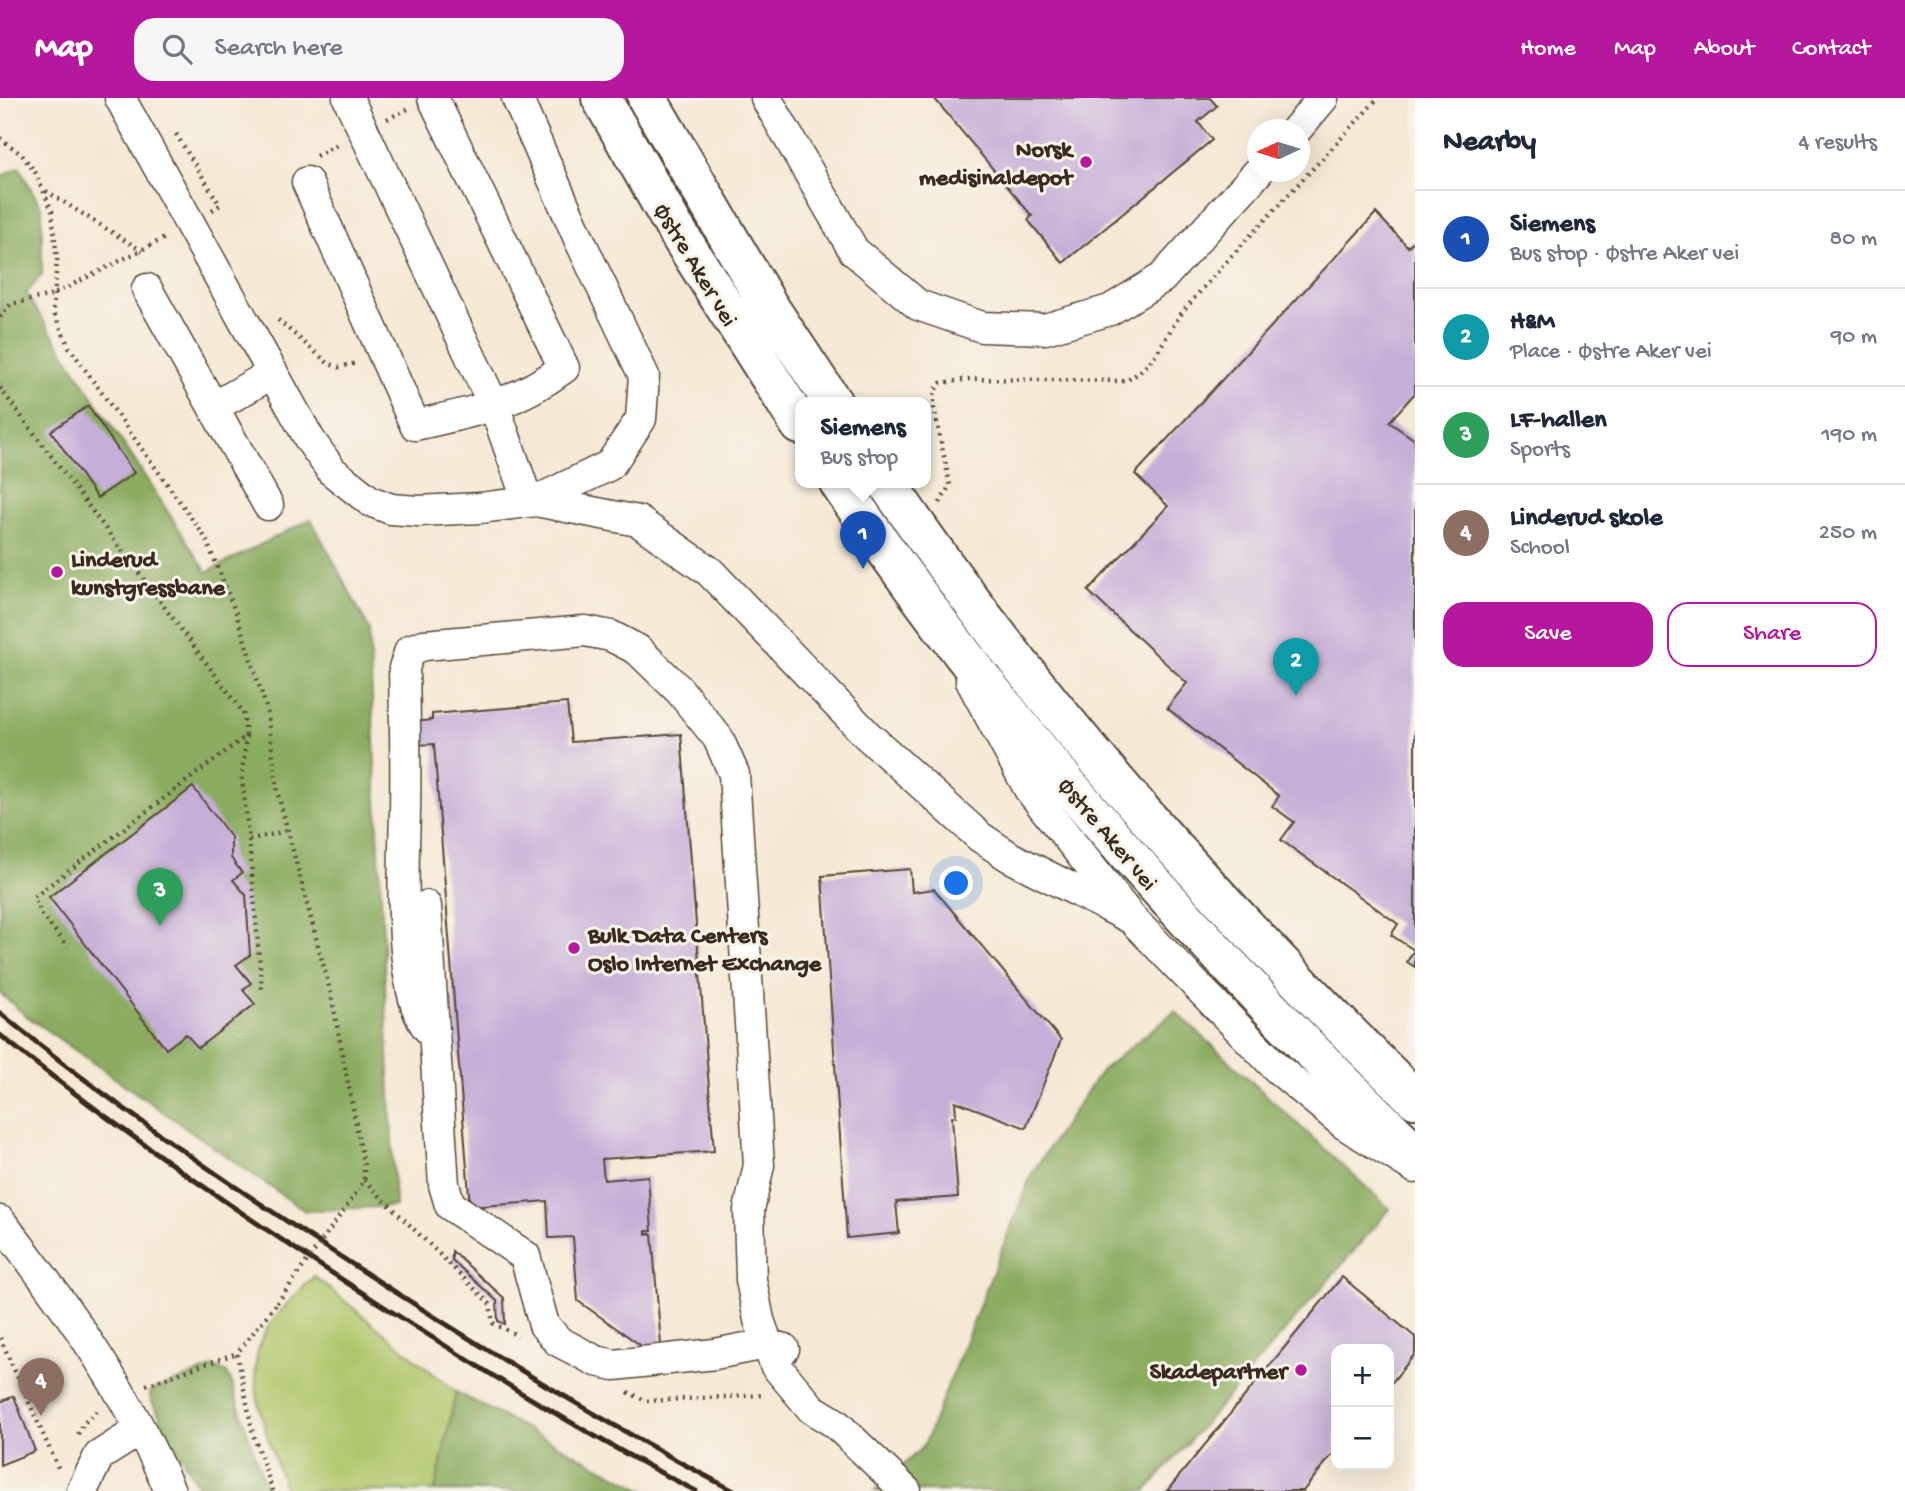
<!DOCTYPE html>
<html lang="en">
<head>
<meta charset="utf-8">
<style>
  :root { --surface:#fff; --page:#f6f6f7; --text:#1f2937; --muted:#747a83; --line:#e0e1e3; --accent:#b5179e }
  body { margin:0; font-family:"Gochi Hand",sans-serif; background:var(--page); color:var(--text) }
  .controls { position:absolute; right:21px; bottom:21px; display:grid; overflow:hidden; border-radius:14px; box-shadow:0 7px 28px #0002 }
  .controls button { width:63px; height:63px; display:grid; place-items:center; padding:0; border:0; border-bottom:2px solid var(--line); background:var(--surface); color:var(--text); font:35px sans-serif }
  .compass { position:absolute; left:1247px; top:21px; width:63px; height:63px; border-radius:50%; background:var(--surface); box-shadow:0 7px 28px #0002; rotate:266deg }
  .you { position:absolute; left:957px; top:786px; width:24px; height:24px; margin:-18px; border:5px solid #fff; border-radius:50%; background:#1a73e8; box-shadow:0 0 0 10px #1a73e833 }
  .badge { display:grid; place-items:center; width:46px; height:46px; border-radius:50%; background:var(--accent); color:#fff; font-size:23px; font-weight:700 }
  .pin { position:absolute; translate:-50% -58px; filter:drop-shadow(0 2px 4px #0008) }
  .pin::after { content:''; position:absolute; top:37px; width:24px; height:21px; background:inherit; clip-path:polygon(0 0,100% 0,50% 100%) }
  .popup { position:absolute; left:795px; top:299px; width:136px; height:91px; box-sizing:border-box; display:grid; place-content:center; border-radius:14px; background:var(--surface); filter:drop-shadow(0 2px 5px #0005); font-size:23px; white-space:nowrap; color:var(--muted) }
  .popup b { font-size:26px; color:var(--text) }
  .popup::after { content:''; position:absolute; left:50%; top:100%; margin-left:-14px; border:14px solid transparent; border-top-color:var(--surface) }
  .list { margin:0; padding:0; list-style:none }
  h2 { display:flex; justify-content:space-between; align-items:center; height:91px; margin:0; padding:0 28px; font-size:30px }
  h2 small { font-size:23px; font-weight:400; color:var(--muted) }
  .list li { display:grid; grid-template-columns:46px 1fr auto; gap:21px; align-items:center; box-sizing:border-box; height:98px; padding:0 28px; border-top:2px solid var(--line) }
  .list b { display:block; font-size:26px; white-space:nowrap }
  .list p { margin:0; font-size:23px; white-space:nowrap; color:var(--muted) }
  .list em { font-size:23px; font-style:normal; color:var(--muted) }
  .actions { display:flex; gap:14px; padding:21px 28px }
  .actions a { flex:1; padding:16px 0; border:2px solid var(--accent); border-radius:21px; text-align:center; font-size:24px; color:var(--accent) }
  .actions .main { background:var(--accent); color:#fff }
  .icon { flex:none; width:38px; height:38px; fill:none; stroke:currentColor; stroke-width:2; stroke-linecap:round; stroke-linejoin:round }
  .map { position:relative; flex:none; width:1415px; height:1393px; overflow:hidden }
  header { display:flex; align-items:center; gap:42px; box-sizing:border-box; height:98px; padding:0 35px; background:var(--accent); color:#fff }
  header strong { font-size:33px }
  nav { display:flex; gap:38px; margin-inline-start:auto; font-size:24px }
  .search { width:490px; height:63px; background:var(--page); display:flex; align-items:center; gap:18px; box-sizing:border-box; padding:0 24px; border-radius:21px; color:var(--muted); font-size:26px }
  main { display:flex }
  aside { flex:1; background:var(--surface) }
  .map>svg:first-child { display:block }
  .green { fill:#afc76c; stroke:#757845; stroke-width:2 }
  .forest { fill:#8bac60; stroke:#636b3f; stroke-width:2 }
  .building { fill:#c5aed7 }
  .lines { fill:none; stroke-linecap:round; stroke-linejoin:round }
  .minor-casing { stroke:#574739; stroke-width:33 }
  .highway-casing { stroke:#574739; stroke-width:42 }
  .path { stroke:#574739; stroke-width:4.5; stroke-dasharray:2 5; stroke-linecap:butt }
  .minor { stroke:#fff; stroke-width:30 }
  .highway { stroke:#fff; stroke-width:38 }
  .rail { stroke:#3b2a1e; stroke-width:5 }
  .path-bridge { stroke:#574739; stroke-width:4.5; stroke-dasharray:2 5; stroke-linecap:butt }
  .poi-dot { fill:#b5179e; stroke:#f7f3e8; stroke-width:2.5 }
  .labels { text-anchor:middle; stroke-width:6; stroke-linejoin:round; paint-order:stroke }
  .poi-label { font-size:24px; font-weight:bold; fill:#3b2a1e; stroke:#f7f3e8; text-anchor:end }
  .street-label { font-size:24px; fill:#3b2a1e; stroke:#f7f3e8 }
</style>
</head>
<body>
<header>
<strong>Map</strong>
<div class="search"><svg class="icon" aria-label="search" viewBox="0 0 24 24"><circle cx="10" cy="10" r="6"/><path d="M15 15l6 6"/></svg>Search here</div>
<nav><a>Home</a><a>Map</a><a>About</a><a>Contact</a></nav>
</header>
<main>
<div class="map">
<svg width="1415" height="1393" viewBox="0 0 1415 1393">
  <rect width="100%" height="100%" fill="#f7f3e8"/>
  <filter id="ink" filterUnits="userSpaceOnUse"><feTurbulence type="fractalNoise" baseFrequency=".0143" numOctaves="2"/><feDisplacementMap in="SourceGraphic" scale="14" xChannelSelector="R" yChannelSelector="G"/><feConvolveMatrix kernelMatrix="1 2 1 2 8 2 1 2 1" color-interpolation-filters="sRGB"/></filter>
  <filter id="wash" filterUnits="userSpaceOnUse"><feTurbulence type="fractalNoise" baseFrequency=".00686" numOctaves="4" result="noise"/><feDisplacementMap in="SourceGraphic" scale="28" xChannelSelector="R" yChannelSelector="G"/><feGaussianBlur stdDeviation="1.57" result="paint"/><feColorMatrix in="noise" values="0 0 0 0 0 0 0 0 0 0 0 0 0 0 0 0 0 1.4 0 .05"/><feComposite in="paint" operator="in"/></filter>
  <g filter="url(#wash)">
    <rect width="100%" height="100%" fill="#f5e9d5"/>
    <path class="green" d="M 314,1178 L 456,1294 L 435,1393 L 286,1393 C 271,1348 238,1275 267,1231 C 279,1212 299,1195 314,1178 Z"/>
    <path class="forest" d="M 19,69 L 42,111 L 42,176 L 26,196 L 207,474 L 311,421 L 369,531 L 395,1108 L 305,1113 L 25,917 L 0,895 L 0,79 Z
      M 1175,913 L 1390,1111 L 1146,1393 L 875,1393 L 924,1348 L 1032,1075 L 1101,973 Z
      M 214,1269 L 227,1275 L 231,1284 L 267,1393 L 200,1393 L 150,1300 L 150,1293 Z
      M 456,1294 L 646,1393 L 435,1393 Z"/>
    <g id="blocks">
      <path class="building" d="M 934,0 L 1210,0 L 1217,8 L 1198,24 L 1212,42 L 1063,165 L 1028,122 L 1032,118 Z
        M 1376,115 L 1408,149 L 1415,141 L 1415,295 L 1389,324 L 1415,342 L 1415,869 L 1407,864 L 1414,852 L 1391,837 L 1398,826 L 1281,742 L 1294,724 L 1272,708 L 1279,698 L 1167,610 L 1187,585 L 1088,493 L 1168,408 L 1135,376 Z
        M 88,308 L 134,375 L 97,400 L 51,333 Z
        M 567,605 L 571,644 L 681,636 L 714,1053 L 602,1061 L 604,1082 L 648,1078 L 652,1133 L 646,1133 L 646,1136 L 652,1136 L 661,1247 L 643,1249 L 578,1203 L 573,1139 L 549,1140 L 547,1103 L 470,1109 L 434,646 L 416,647 L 414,624 L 432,622 L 432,616 Z
        M 193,689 L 231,739 L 231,760 L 242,775 L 233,782 L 246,797 L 250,857 L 236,867 L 251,885 L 243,892 L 255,906 L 198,950 L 186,936 L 166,951 L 49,799 Z
        M 910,771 L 912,794 L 934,791 L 1061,942 L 1026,1030 L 955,1003 L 956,1018 L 952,1019 L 958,1099 L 896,1104 L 899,1135 L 847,1140 L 822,778 Z
        M 452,1153 L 504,1200 L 505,1226 L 498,1223 L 497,1203 L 452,1162 Z
        M 1342,1179 L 1415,1239 L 1415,1256 L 1389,1288 L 1389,1251 L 1336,1251 L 1336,1352 L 1303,1393 L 1167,1393 Z
        M 14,1298 L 35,1353 L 0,1367 L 0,1304 Z"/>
    </g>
  </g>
  <g filter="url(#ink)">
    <use href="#blocks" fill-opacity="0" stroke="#574739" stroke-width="2"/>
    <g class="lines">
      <g class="minor-casing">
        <path id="minor" d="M 120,0 L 310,342 L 332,373 L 370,403 L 391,411 L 418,413 L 480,410 L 536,403 L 610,367 L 641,321 L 644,278 L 580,143 L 517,0
          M 348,0 L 495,310 L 528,404
          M 766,0 L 854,153 L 918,207 L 982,229 L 1045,231 L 1110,212 L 1162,180 L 1258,74
          M 1296,32 L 1323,0
          M 307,84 L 415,327 C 474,314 514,307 564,270 L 433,0
          M 147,191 L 268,407
          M 214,309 L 273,275
          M 536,403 L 638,423 L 710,474 L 867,637 L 980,739 L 1010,759 L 1132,821
          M 971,583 L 1029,691 L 1132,821 L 1278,971 L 1344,1026 L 1415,1070
          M 426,808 L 444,1087 L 450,1107 L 525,1158 L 544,1227 L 558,1243 L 596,1263 L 614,1267 L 715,1256 L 766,1246 L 784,1251
          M 434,936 C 395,910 404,759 405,714 C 406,666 405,618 404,570 L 410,552 L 424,547 L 585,533 L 611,538 L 638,552 L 680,593 L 718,640 L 734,676 L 759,1067 L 749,1112 L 751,1182 L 759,1222 L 775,1267 L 812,1311 L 835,1325 L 906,1393
          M 0,1123 C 65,1206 128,1295 170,1393
          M 82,1393 L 99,1358 L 140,1332"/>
      </g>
      <g class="highway-casing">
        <path id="highway" d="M 601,0 L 673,127 L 800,327
          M 647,0 L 768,207 L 833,305
          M 839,385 C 1005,630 1202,850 1415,1055
          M 887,385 C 1039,609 1222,812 1415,1001"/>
      </g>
      <path class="path" d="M 387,21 L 408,11
        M 176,36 L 220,107 L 212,112
        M 0,40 L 22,57 L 35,74 L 52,113 L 57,162 L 53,213 L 69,249 L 205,439 L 236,515 L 267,612 L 278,696 L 331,896 L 364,1068 L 364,1082 L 359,1091
        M 316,58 L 339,46
        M 46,93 L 142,153
        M 0,219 L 11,206 L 52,197 L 167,139
        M 278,222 L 329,266 L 339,269 L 357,265
        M 0,290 L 243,614 L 246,638 L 34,799 L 42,817 L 68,849
        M 940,405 L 950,387 L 934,310 L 934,293 L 941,285 L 970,281 L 1125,283 C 1158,267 1164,236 1186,210 C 1247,138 1315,70 1378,0
        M 246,638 L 242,680 L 249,742 L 286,733
        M 249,742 L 262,892
        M 364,1082 L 490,1206 L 493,1225 L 518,1238
        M 0,1240 L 60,1374
        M 146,1287 L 237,1255
        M 628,1294 L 646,1303 L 764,1297
        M 78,1336 L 84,1325 L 99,1311
        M 273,1393 L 253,1336 L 237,1255 L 277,1205"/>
      <use href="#minor" class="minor"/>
      <use href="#highway" class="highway"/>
      <path class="rail" d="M 0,915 C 106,1002 220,1080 335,1155 C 465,1240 596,1321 734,1393
        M 0,937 C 125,1038 259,1129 394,1215 C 492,1278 592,1340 696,1393"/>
      <path class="path-bridge" d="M 277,1205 L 359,1091"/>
    </g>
  </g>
  <g class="poi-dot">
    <circle cx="1086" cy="64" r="7"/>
    <circle cx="57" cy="474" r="7"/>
    <circle cx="574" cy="850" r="7"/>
    <circle cx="1301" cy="1272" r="7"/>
  </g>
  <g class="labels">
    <g class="poi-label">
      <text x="1072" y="58">Norsk<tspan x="1072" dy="28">medisinaldepot</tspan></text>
      <text x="71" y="468" text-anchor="start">Linderud<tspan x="71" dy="28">kunstgressbane</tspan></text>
      <text x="588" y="844" text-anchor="start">Bulk Data Centers<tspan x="588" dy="28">Oslo Internet Exchange</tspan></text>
      <text x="1287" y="1280">Skadepartner</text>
    </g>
    <g class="street-label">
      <text transform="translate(697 166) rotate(59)" y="8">Østre Aker vei</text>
      <text transform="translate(1109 735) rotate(50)" y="8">Østre Aker vei</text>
    </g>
  </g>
</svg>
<div class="controls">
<button>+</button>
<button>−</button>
</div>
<svg class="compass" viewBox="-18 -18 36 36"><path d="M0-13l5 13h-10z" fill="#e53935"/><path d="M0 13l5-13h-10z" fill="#747a83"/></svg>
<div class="you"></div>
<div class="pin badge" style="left:863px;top:471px;background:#1a4fb4">1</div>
<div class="popup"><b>Siemens</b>Bus stop</div>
<div class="pin badge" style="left:1296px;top:598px;background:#0f9aa8">2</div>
<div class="pin badge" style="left:160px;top:828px;background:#2e9e5b">3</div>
<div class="pin badge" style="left:41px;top:1318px;background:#8d6e63">4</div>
</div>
<aside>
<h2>Nearby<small>4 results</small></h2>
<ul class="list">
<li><span class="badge" style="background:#1a4fb4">1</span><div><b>Siemens</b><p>Bus stop · Østre Aker vei</p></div><em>80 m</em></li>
<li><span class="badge" style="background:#0f9aa8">2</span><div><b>H&amp;M</b><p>Place · Østre Aker vei</p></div><em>90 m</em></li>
<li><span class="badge" style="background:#2e9e5b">3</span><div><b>LF-hallen</b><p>Sports</p></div><em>190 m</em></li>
<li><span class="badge" style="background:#8d6e63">4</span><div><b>Linderud skole</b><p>School</p></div><em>250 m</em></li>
</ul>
<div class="actions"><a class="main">Save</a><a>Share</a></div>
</aside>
</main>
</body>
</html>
